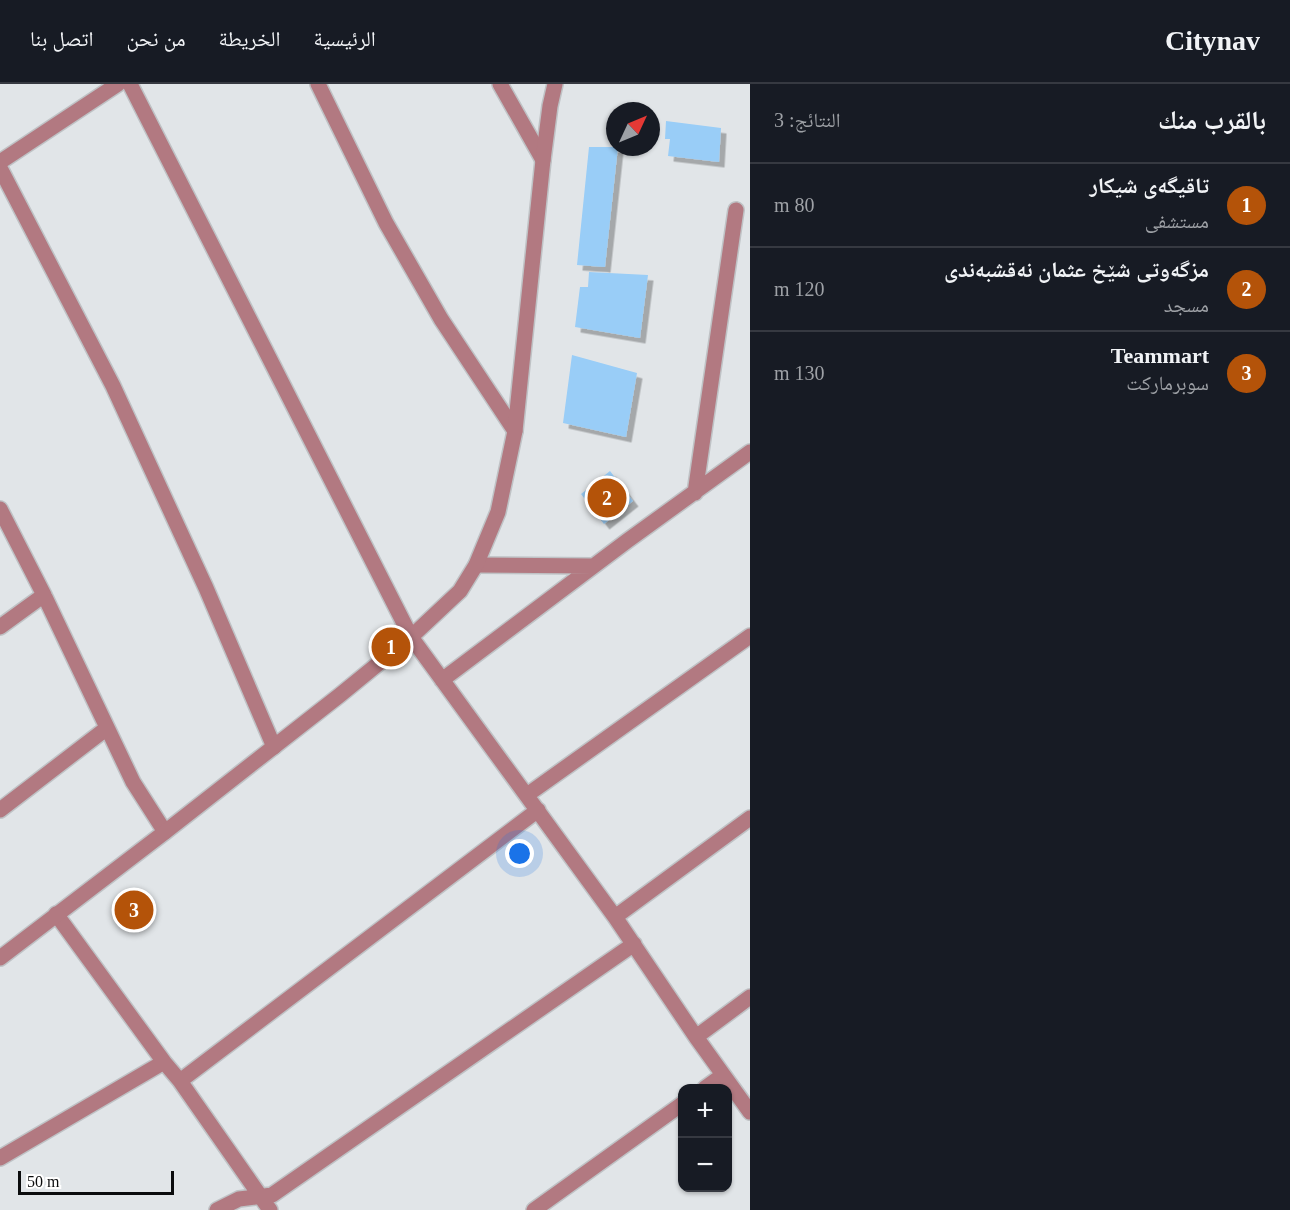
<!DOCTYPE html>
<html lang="ar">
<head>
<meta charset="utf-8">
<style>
  :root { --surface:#171b24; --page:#242831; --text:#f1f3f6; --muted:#9ea1a6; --line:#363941; --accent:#b45309 }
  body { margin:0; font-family:"Times New Roman","Noto Naskh Arabic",serif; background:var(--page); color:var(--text); direction:rtl }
  .controls { position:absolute; right:18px; bottom:18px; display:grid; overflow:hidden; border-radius:12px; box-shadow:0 2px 4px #0004 }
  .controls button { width:54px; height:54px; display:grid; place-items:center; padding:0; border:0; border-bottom:2px solid var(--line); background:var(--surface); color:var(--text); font:30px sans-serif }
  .compass { position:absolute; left:606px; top:18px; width:54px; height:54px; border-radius:50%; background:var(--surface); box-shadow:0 2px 4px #0004; rotate:46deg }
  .scale { position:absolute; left:18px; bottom:15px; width:156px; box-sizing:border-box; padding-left:6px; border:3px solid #0b0c0d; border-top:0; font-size:16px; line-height:21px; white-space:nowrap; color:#0b0c0d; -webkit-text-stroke:4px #fff; paint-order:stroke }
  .you { position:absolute; left:520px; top:770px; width:21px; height:21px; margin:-15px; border:4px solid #fff; border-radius:50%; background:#1a73e8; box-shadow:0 0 0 9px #1a73e833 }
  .badge { display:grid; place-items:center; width:39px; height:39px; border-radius:50%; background:var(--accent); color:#fff; font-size:20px; font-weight:700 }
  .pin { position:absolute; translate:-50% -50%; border:3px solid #fff; box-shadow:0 2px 6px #0006 }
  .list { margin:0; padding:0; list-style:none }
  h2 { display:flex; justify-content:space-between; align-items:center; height:78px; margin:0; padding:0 24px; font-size:26px }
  h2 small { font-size:20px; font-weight:400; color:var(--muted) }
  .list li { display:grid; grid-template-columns:39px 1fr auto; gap:18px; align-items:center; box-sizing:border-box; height:84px; padding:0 24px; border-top:2px solid var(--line) }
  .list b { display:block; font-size:22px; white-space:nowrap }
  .list p { margin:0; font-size:20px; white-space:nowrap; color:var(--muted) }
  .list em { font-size:20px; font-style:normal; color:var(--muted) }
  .map { position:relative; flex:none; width:750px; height:1126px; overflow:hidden; direction:ltr }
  header { display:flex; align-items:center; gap:36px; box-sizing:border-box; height:84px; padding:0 30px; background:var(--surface); border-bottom:2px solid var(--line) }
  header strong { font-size:28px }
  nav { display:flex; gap:33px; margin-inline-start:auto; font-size:21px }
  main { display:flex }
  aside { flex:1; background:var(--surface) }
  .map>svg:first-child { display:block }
  .building { fill:#99cdf7; filter:url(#shadow) }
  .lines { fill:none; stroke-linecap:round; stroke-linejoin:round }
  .minor-casing { stroke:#bfc2c5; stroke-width:18 }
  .tertiary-casing { stroke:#bfc2c5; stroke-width:18 }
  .minor { stroke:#b27981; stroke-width:15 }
  .tertiary { stroke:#b27981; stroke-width:15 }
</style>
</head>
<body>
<header>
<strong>Citynav</strong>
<nav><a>الرئيسية</a><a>الخريطة</a><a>من نحن</a><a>اتصل بنا</a></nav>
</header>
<main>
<aside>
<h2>بالقرب منك<small>النتائج: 3</small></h2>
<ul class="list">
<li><span class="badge">1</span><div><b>تاقیگەی شیکار</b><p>مستشفى</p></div><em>80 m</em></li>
<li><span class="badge">2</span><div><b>مزگەوتی شێخ عثمان نەقشبەندی</b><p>مسجد</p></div><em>120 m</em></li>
<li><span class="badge">3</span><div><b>Teammart</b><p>سوبرماركت</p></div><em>130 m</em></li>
</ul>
</aside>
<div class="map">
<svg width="750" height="1126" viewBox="0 0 750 1126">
  <defs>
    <filter id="shadow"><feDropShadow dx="5.5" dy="5.5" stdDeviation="0" flood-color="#0004"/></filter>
  </defs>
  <rect width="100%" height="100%" fill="#e1e5e8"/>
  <path class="building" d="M 666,37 L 721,44 L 719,78 L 668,72 L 670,55 L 665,55 Z
    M 589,63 L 618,63 L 605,183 L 577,181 Z
    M 589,188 L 648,191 L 640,254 L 575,243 L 580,203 L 588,203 Z
    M 572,271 L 637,289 L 626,353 L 563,339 Z
    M 610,387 L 633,417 L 604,440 L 581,410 Z"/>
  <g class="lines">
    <g class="minor-casing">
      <path id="minor" d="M 130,0 L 411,553 L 615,833 L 696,953 L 750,1028
        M 318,0 L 386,139 L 441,235 L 515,347
        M 500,0 L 543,76
        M 0,78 L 118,0
        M 0,84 L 113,302 L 206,504 L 274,663
        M 695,409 L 736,126
        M 0,425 L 44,511 L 133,698 L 165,748
        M 476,481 L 593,482
        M 0,543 L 44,511
        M 442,596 L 627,457 L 750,368
        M 527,711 L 750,552
        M 0,726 L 107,644
        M 56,830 L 164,978 L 180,997 L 270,1126
        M 615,833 L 750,734
        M 696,953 L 750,913
        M 180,997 L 538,726
        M 705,1004 L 723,991
        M 0,1074 L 164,978
        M 217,1126 L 239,1115 L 272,1111 L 634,860
        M 534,1126 L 682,1020"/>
    </g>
    <g class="tertiary-casing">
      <path id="tertiary" d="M 0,874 L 165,748 L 340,611 L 411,553 L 460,507 L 476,481 L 498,428 L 515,347 L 543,76 L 550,22 L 555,0"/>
    </g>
    <use href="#minor" class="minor"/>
    <use href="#tertiary" class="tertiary"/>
  </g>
</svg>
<div class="controls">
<button>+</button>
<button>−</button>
</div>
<svg class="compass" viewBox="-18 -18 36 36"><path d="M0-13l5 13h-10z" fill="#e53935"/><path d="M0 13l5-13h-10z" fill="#9ea1a6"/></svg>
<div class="scale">50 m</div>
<div class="you"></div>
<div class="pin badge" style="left:391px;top:563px">1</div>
<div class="pin badge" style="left:607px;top:414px">2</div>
<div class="pin badge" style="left:134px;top:826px">3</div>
</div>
</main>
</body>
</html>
